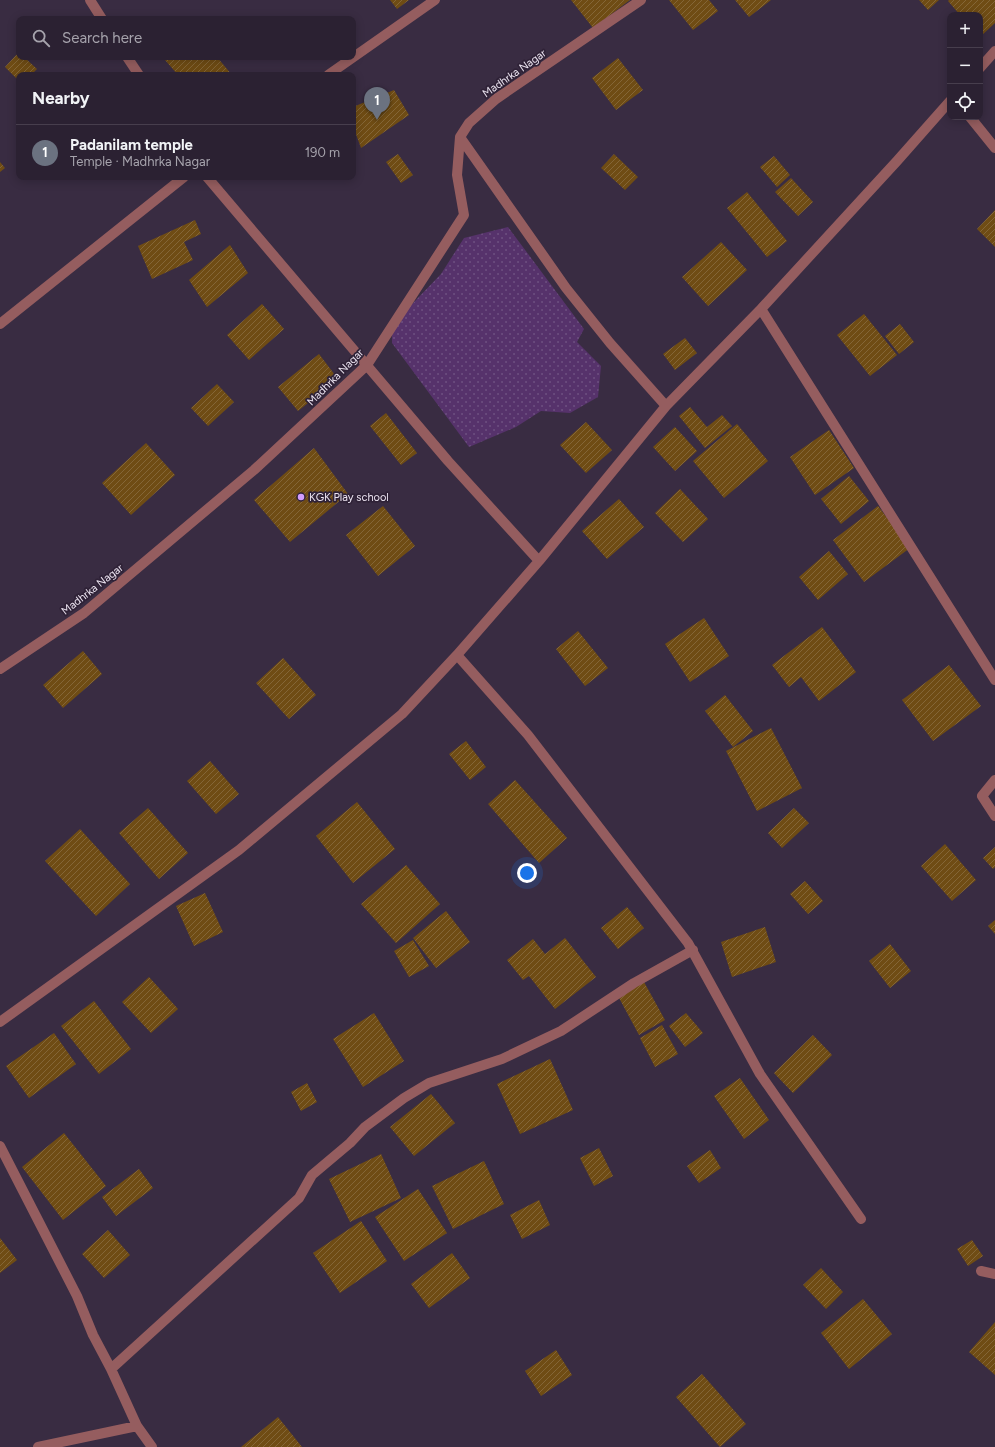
<!DOCTYPE html>
<html lang="en">
<head>
<meta charset="utf-8">
<style>
  :root { --surface:#2b2132; --page:#33293a; --text:#f1f3f6; --muted:#a6a3ac; --line:#473e4d; --accent:#d29dfd }
  body { margin:0; font-family:Figtree,sans-serif; background:var(--page); color:var(--text) }
  .controls { position:absolute; right:12px; top:12px; display:grid; overflow:hidden; border-radius:8px; box-shadow:0 2px 10px #0003 }
  .controls button { width:36px; height:36px; display:grid; place-items:center; padding:0; border:0; border-bottom:1px solid var(--line); background:var(--surface); color:var(--text); font:20px sans-serif }
  .you { position:absolute; left:527px; top:873px; width:14px; height:14px; margin:-10px; border:3px solid #fff; border-radius:50%; background:#1a73e8; box-shadow:0 0 0 6px #1a73e833 }
  .badge { display:grid; place-items:center; width:26px; height:26px; border-radius:50%; background:var(--accent); color:#fff; font-size:13px; font-weight:700 }
  .pin { position:absolute; translate:-50% -33px; filter:drop-shadow(0 1px 2px #0008) }
  .pin::after { content:''; position:absolute; top:21px; width:14px; height:12px; background:inherit; clip-path:polygon(0 0,100% 0,50% 100%) }
  .list { margin:0; padding:0; list-style:none }
  h2 { display:flex; justify-content:space-between; align-items:center; height:52px; margin:0; padding:0 16px; font-size:17px }
  h2 small { font-size:13px; font-weight:400; color:var(--muted) }
  .list li { display:grid; grid-template-columns:26px 1fr auto; gap:12px; align-items:center; box-sizing:border-box; height:56px; padding:0 16px; border-top:1px solid var(--line) }
  .list b { display:block; font-size:15px; white-space:nowrap }
  .list p { margin:0; font-size:13px; white-space:nowrap; color:var(--muted) }
  .list em { font-size:13px; font-style:normal; color:var(--muted) }
  .icon { flex:none; width:22px; height:22px; fill:none; stroke:currentColor; stroke-width:2; stroke-linecap:round; stroke-linejoin:round }
  .map { position:relative; flex:none; width:995px; height:1447px; overflow:hidden }
  .search { position:absolute; background:var(--surface); box-shadow:0 2px 10px #0003; left:16px; top:16px; width:340px; height:44px; display:flex; align-items:center; gap:10px; box-sizing:border-box; padding:0 14px; border-radius:8px; color:var(--muted); font-size:15px }
  .panel { position:absolute; background:var(--surface); box-shadow:0 2px 10px #0003; left:16px; top:72px; width:340px; height:108px; border-radius:8px }
  .map>svg:first-child { display:block }
  .park { fill:url(#park-dots) }
  .building { fill:url(#building-hatch) }
  .lines { fill:none; stroke-linecap:round; stroke-linejoin:round }
  .minor { stroke:#955d5f; stroke-width:10 }
  .poi-dot { fill:#d29dfd; stroke:#2f2237; stroke-width:1.5 }
  .labels { text-anchor:middle; stroke-width:3.5; stroke-linejoin:round; paint-order:stroke }
  .street-label { font-size:11px; fill:#ece4f1; stroke:#2f2237 }
  .poi-label { font-size:11px; fill:#ece4f1; stroke:#2f2237; text-anchor:start }
</style>
</head>
<body>
<div class="map">
<svg width="995" height="1447" viewBox="0 0 995 1447">
  <defs>
    <pattern id="park-dots" width="8" height="8" patternUnits="userSpaceOnUse"><rect width="8" height="8" fill="#56326b"/><path d="M2 2h.1M6 6h.1" fill="none" stroke="#6e5081" stroke-width="1.8" stroke-linecap="round"/></pattern>
    <pattern id="building-hatch" width="6" height="6" patternUnits="userSpaceOnUse"><rect width="6" height="6" fill="#6f4c14"/><path d="M-1 1l2-2M0 6l6-6M5 7l2-2" fill="none" stroke="#846637"/></pattern>
  </defs>
  <rect width="100%" height="100%" fill="#392c42"/>
  <path class="park" d="M 508,227 L 584,329 L 577,342 L 601,366 L 598,397 L 570,413 L 541,411 L 516,427 L 469,447 L 392,343 L 392,325 L 441,274 L 464,238 Z"/>
  <path class="building" d="M 390,0 L 409,0 L 397,9 Z
    M 571,0 L 630,0 L 593,28 Z
    M 669,0 L 709,0 L 718,11 L 693,30 Z
    M 735,0 L 771,0 L 749,17 Z
    M 919,0 L 939,0 L 928,10 Z
    M 949,0 L 995,0 L 995,23 L 980,37 L 980,15 L 960,15 L 948,1 Z
    M 19,52 L 19,57 L 24,57 L 37,69 L 31,75 L 19,75 L 19,81 L 5,67 Z
    M 168,57 L 217,57 L 232,75 L 178,75 L 165,60 Z
    M 618,58 L 643,90 L 616,110 L 592,78 Z
    M 394,90 L 409,115 L 361,148 L 353,126 L 353,107 Z
    M 398,154 L 413,175 L 401,183 L 386,162 Z
    M 614,154 L 638,177 L 625,190 L 601,168 Z
    M 774,156 L 790,175 L 777,187 L 760,167 Z
    M 0,162 L 5,168 L 0,172 Z
    M 791,178 L 813,202 L 798,216 L 775,192 Z
    M 747,192 L 787,241 L 767,257 L 727,208 Z
    M 995,210 L 995,247 L 977,229 Z
    M 195,220 L 201,234 L 184,242 L 193,260 L 152,279 L 138,246 Z
    M 721,242 L 747,270 L 708,306 L 682,277 Z
    M 230,245 L 248,273 L 207,307 L 189,280 Z
    M 262,304 L 284,329 L 249,360 L 227,335 Z
    M 864,314 L 897,355 L 870,376 L 837,335 Z
    M 900,324 L 914,342 L 899,354 L 885,336 Z
    M 685,338 L 697,353 L 675,370 L 663,354 Z
    M 319,354 L 338,379 L 298,411 L 278,387 Z
    M 217,384 L 234,402 L 208,426 L 191,408 Z
    M 690,407 L 707,427 L 722,415 L 732,426 L 705,448 L 679,416 Z
    M 386,413 L 417,453 L 401,465 L 370,426 Z
    M 586,422 L 612,450 L 586,473 L 560,445 Z
    M 737,424 L 768,461 L 724,498 L 693,461 Z
    M 675,427 L 697,451 L 675,471 L 653,447 Z
    M 829,430 L 854,468 L 815,495 L 790,457 Z
    M 146,443 L 175,475 L 131,515 L 102,483 Z
    M 314,448 L 348,494 L 290,542 L 254,500 Z
    M 849,476 L 869,501 L 841,524 L 821,499 Z
    M 680,489 L 708,519 L 683,542 L 655,513 Z
    M 619,499 L 644,527 L 607,559 L 582,531 Z
    M 383,506 L 415,546 L 378,576 L 346,535 Z
    M 878,506 L 910,548 L 864,582 L 833,540 Z
    M 829,551 L 848,574 L 818,600 L 799,577 Z
    M 704,618 L 729,656 L 690,682 L 665,644 Z
    M 822,627 L 856,672 L 819,701 L 801,677 L 789,687 L 772,665 Z
    M 578,631 L 608,668 L 585,686 L 556,649 Z
    M 83,651 L 102,674 L 63,708 L 43,685 Z
    M 283,658 L 316,695 L 289,719 L 256,683 Z
    M 949,665 L 981,706 L 933,741 L 902,700 Z
    M 725,695 L 753,731 L 733,747 L 705,711 Z
    M 771,728 L 802,788 L 757,811 L 726,751 Z
    M 466,741 L 486,767 L 470,780 L 449,754 Z
    M 210,761 L 239,794 L 216,814 L 187,781 Z
    M 515,780 L 567,838 L 539,863 L 488,804 Z
    M 357,802 L 395,849 L 353,883 L 316,836 Z
    M 148,808 L 188,853 L 159,879 L 119,833 Z
    M 794,808 L 809,823 L 782,848 L 768,833 Z
    M 80,829 L 130,884 L 96,916 L 45,861 Z
    M 945,844 L 976,880 L 952,901 L 921,866 Z
    M 995,847 L 995,867 L 993,869 L 983,858 Z
    M 406,865 L 440,904 L 396,943 L 361,904 Z
    M 805,881 L 823,901 L 808,914 L 790,894 Z
    M 205,893 L 223,932 L 194,946 L 176,906 Z
    M 627,907 L 644,928 L 618,949 L 601,928 Z
    M 446,911 L 470,942 L 436,968 L 413,938 Z
    M 995,920 L 995,934 L 988,926 Z
    M 765,927 L 776,962 L 732,977 L 721,942 Z
    M 565,938 L 596,977 L 555,1009 L 529,976 L 523,980 L 507,960 L 533,939 L 545,954 Z
    M 413,940 L 429,966 L 409,977 L 394,951 Z
    M 890,944 L 911,971 L 890,988 L 869,961 Z
    M 149,977 L 178,1009 L 151,1033 L 122,1002 Z
    M 644,982 L 665,1020 L 639,1035 L 618,996 Z
    M 94,1001 L 131,1049 L 99,1074 L 61,1026 Z
    M 374,1013 L 404,1061 L 363,1087 L 333,1039 Z
    M 686,1013 L 703,1033 L 685,1047 L 669,1026 Z
    M 662,1025 L 678,1054 L 655,1067 L 640,1038 Z
    M 54,1033 L 76,1064 L 29,1098 L 6,1066 Z
    M 813,1035 L 832,1055 L 793,1093 L 774,1073 Z
    M 550,1059 L 573,1110 L 520,1134 L 497,1084 Z
    M 740,1078 L 769,1120 L 744,1139 L 714,1096 Z
    M 307,1083 L 317,1102 L 301,1111 L 291,1092 Z
    M 431,1094 L 455,1123 L 414,1156 L 390,1127 Z
    M 64,1133 L 106,1186 L 63,1220 L 22,1167 Z
    M 599,1148 L 613,1176 L 594,1186 L 580,1158 Z
    M 710,1150 L 721,1168 L 699,1183 L 687,1166 Z
    M 381,1154 L 401,1198 L 350,1222 L 329,1179 Z
    M 484,1161 L 504,1204 L 453,1229 L 432,1186 Z
    M 139,1169 L 153,1188 L 116,1216 L 102,1197 Z
    M 418,1189 L 447,1233 L 404,1261 L 375,1217 Z
    M 539,1200 L 550,1225 L 522,1239 L 510,1215 Z
    M 361,1221 L 387,1261 L 340,1293 L 313,1253 Z
    M 108,1230 L 130,1255 L 104,1278 L 82,1254 Z
    M 0,1238 L 17,1260 L 0,1273 Z
    M 972,1240 L 983,1256 L 968,1266 L 957,1249 Z
    M 452,1253 L 470,1278 L 429,1308 L 411,1284 Z
    M 821,1268 L 843,1292 L 826,1309 L 803,1285 Z
    M 863,1299 L 892,1334 L 849,1369 L 821,1333 Z
    M 995,1322 L 995,1375 L 969,1352 Z
    M 556,1350 L 572,1375 L 541,1396 L 525,1371 Z
    M 702,1374 L 746,1424 L 720,1447 L 676,1397 Z
    M 278,1417 L 302,1447 L 241,1447 Z"/>
  <g class="lines">
    <path class="minor" d="M 90,0 L 102,19
      M 127,57 L 139,75
      M 980,68 L 995,51
      M 328,75 L 435,0
      M 970,117 L 995,148
      M 460,137 L 566,288 L 610,343 L 666,406
      M 207,177 L 448,461 L 539,561
      M 761,309 L 995,680
      M 0,324 L 184,177
      M 457,655 L 528,735 L 688,943 L 760,1074 L 861,1219
      M 0,669 L 84,613 L 254,470 L 367,365 L 464,215 L 457,175 L 460,137 L 469,123 L 496,99 L 641,0
      M 995,780 L 982,796 L 995,816
      M 0,1022 L 239,850 L 402,714 L 457,655 L 539,561 L 666,406 L 761,309 L 897,161 L 950,101
      M 0,1146 L 77,1296 L 93,1335 L 111,1369 L 137,1426 L 152,1447
      M 981,1271 L 995,1274
      M 111,1369 L 299,1198 L 312,1175 L 350,1143 L 365,1127 L 404,1098 L 429,1083 L 502,1059 L 561,1031 L 634,983 L 693,950
      M 38,1447 L 137,1426"/>
  </g>
  <circle class="poi-dot" cx="301" cy="497" r="4"/>
  <g class="labels">
    <g class="street-label">
      <text transform="translate(514 73) rotate(-35)" y="4">Madhrka Nagar</text>
      <text transform="translate(335 377) rotate(-45)" y="4">Madhrka Nagar</text>
      <text transform="translate(92 589) rotate(-38)" y="4">Madhrka Nagar</text>
    </g>
    <g class="poi-label">
      <text x="309" y="501">KGK Play school</text>
    </g>
  </g>
</svg>
<div class="controls">
<button>+</button>
<button>−</button>
<button><svg class="icon" aria-label="locate" viewBox="0 0 24 24"><circle cx="12" cy="12" r="6"/><path d="M12 2v4M12 18v4M2 12h4M18 12h4"/></svg></button>
</div>
<div class="you"></div>
<div class="pin badge" style="left:377px;top:120px;background:#6b7280">1</div>
<div class="search"><svg class="icon" aria-label="search" viewBox="0 0 24 24"><circle cx="10" cy="10" r="6"/><path d="M15 15l6 6"/></svg>Search here</div>
<section class="panel">
<h2>Nearby<small></small></h2>
<ul class="list">
<li><span class="badge" style="background:#6b7280">1</span><div><b>Padanilam temple</b><p>Temple · Madhrka Nagar</p></div><em>190 m</em></li>
</ul>
</section>
</div>
</body>
</html>
